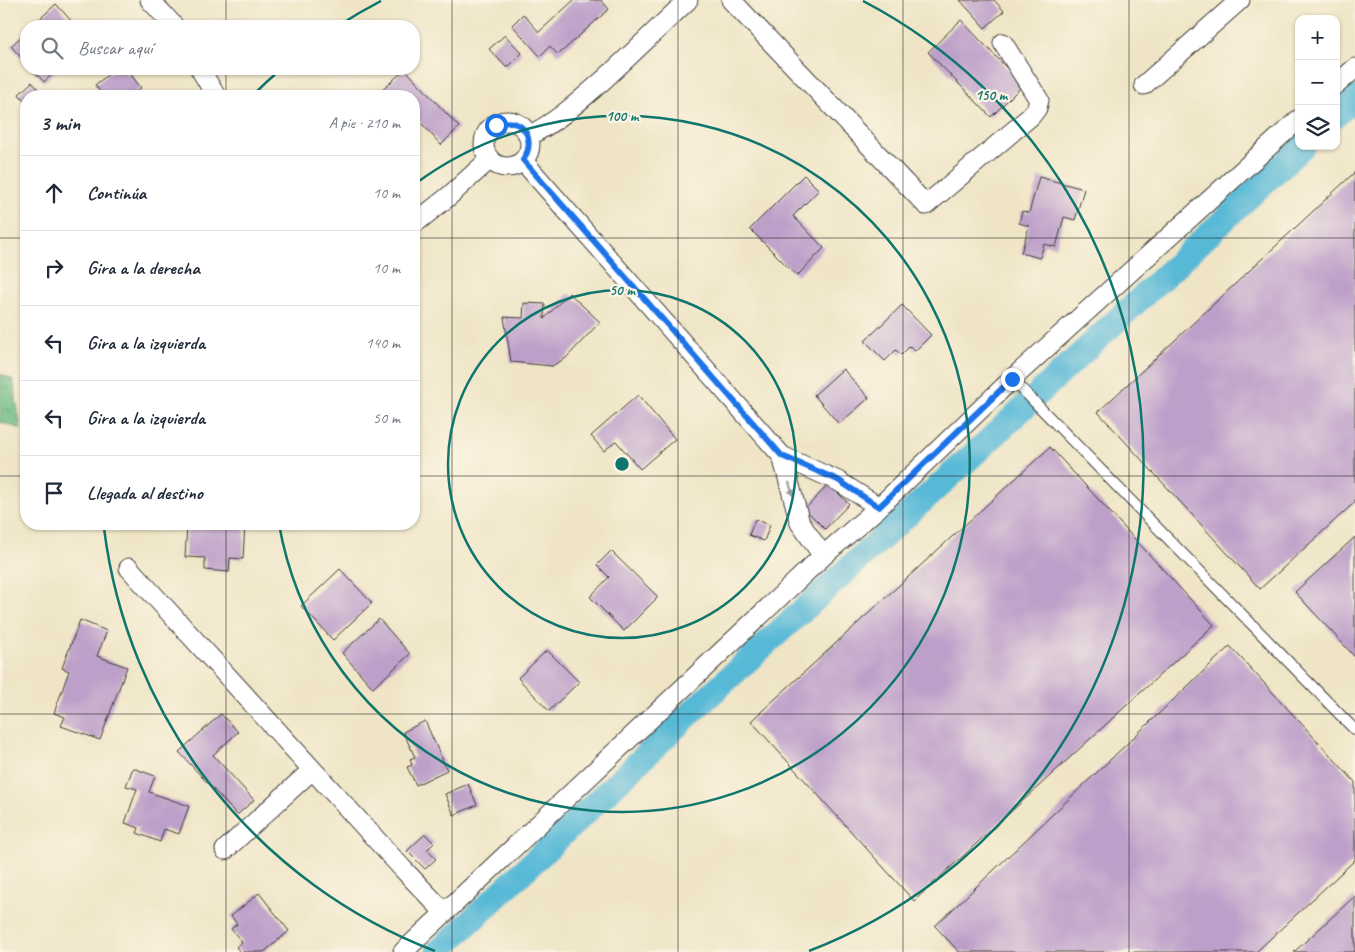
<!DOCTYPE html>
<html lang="es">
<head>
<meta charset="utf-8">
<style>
  :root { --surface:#fff; --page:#f6f6f7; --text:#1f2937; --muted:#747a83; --line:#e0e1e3 }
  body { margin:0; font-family:Caveat,sans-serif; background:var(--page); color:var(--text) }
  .controls { position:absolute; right:15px; top:15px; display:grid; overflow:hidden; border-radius:10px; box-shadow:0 1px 4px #0004 }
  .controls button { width:45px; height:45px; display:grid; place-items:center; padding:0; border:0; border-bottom:1px solid var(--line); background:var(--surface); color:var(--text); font:25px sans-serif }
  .stop { position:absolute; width:15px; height:15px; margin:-11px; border:4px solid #1a73e8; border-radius:50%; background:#fff }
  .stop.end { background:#1a73e8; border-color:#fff; box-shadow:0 1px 5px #0008 }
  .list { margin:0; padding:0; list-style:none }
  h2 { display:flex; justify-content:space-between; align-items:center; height:65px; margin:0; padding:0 20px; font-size:21px }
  h2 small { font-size:16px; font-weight:400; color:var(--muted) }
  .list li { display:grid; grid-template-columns:32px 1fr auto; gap:15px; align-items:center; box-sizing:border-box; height:75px; padding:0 20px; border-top:1px solid var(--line) }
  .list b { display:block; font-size:19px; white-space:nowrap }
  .list em { font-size:16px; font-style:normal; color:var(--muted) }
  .icon { flex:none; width:28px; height:28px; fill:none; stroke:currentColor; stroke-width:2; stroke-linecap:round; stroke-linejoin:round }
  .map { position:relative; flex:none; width:1355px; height:952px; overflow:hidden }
  .search { position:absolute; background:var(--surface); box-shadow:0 1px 4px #0004; left:20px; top:20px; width:400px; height:55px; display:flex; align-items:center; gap:12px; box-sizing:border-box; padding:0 18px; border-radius:20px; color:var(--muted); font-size:19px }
  .panel { position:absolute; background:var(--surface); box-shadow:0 1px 4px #0004; left:20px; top:90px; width:400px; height:440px; border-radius:20px }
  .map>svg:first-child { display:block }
  .forest { fill:url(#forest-crowns); stroke:#446b50 }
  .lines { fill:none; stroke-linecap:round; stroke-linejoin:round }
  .canal { stroke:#59b9d7; stroke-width:25 }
  .building { fill:#bda0c9 }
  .lane-casing { stroke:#3c3a36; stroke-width:12 }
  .street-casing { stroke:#3c3a36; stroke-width:21 }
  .lane { stroke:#fff; stroke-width:10 }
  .street { stroke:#fff; stroke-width:19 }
  .oneway { fill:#999 }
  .route { stroke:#1a73e8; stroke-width:6 }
  .grid { fill:none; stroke:#1c1c1c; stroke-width:1; stroke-opacity:0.55 }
  .ring { fill:none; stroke:#0f766e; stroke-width:2.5 }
  .centre { fill:#0f766e; stroke:#fcf5e5; stroke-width:2.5 }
  .ring-label { font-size:15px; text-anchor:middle; font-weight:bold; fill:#0f766e; stroke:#fcf5e5; stroke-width:4.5; stroke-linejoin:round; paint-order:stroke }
</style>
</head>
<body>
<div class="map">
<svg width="1355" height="952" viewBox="0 0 1355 952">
  <defs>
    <pattern id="forest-crowns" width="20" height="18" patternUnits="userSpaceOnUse" patternTransform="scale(1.25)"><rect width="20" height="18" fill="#6cba84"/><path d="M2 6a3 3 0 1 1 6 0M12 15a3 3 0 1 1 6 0" fill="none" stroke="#58966b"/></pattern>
  </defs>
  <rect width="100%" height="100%" fill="#fcf5e5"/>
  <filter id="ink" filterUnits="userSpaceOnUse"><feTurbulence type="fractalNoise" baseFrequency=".02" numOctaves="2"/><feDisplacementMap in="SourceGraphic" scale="10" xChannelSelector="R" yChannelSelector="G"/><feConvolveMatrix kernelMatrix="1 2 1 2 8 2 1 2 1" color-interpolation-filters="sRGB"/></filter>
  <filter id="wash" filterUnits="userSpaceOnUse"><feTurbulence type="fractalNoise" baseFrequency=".0096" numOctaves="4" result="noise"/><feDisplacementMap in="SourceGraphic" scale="20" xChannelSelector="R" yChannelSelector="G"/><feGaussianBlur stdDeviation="1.12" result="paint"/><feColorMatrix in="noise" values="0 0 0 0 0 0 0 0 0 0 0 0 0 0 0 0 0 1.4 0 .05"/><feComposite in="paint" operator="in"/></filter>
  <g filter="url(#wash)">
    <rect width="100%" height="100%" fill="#efe5c6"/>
    <path class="forest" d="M 0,374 L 13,380 L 21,429 L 0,422 Z"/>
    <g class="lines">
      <path class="canal" d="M 1336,115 L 1355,97
        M 438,952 L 699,705 L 987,442 L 1303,146"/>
    </g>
    <g id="blocks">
      <path class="building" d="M 574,0 L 601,0 L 609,9 L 558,55 L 550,46 L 540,56 L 512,25 L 523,14 L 539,32 Z
        M 960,0 L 994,0 L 1004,11 L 985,28 Z
        M 56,4 L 76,26 L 32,26 Z
        M 961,20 L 1023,85 L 991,117 L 928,52 Z
        M 26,32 L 26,63 L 11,46 Z
        M 505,35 L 522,53 L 507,68 L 489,49 Z
        M 32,69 L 58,69 L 44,82 Z
        M 115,69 L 119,69 L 125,76 L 129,72 L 141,88 L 134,93 L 137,96 L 97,96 L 101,93 L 95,85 Z
        M 405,69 L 459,127 L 441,145 L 414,115 L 414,96 L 376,96 Z
        M 32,82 L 44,96 L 26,96 L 26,103 L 19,94 Z
        M 1355,172 L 1355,502 L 1260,589 L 1098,412 Z
        M 804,175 L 819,190 L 793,216 L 824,248 L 797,276 L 750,229 Z
        M 1039,177 L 1084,189 L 1075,220 L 1064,217 L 1056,247 L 1044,244 L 1040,258 L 1021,253 L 1029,226 L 1019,223 L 1022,211 L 1029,213 Z
        M 569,293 L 600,322 L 566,358 L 552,366 L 511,362 L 504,317 L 523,318 L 524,303 L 545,304 L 544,319 Z
        M 902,305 L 931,335 L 915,351 L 910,346 L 901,355 L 896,350 L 885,361 L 865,341 Z
        M 843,369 L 869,398 L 839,424 L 814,395 Z
        M 638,395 L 675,439 L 640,469 L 616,441 L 604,451 L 591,436 Z
        M 1050,447 L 1214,625 L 914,901 L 751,721 Z
        M 829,484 L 849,504 L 825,529 L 805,509 Z
        M 755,519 L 770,525 L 764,541 L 749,535 Z
        M 211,524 L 245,524 L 243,559 L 230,558 L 229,572 L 205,570 L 205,558 L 185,557 L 187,526 L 210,527 Z
        M 1355,537 L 1355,657 L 1295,592 Z
        M 611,551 L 658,597 L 624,631 L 590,597 L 609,577 L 597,565 Z
        M 340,569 L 372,603 L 333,640 L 301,606 Z
        M 379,619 L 410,654 L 373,688 L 342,653 Z
        M 80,620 L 107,631 L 97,656 L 127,667 L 100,740 L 61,726 L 65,717 L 54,713 L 69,671 L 62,668 Z
        M 1230,646 L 1355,782 L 1355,860 L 1256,952 L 959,952 L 935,926 Z
        M 547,650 L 579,682 L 549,711 L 518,678 Z
        M 221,714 L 238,732 L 213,755 L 254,800 L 237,815 L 179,752 Z
        M 425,721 L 447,770 L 416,785 L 407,767 L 412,765 L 410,759 L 415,757 L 403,732 Z
        M 133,768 L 155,776 L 149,792 L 189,806 L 179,834 L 164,829 L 160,842 L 137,833 L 139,828 L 125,823 L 137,789 L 126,786 Z
        M 468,784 L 477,805 L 454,815 L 445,794 Z
        M 425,834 L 434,843 L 427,850 L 436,859 L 425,869 L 407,851 Z
        M 259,893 L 289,931 L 264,952 L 240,952 L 236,947 L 242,942 L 231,929 L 237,924 L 231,916 Z
        M 1355,896 L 1355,952 L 1294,952 Z"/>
    </g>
  </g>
  <g filter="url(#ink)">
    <use href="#blocks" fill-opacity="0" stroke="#3c3a36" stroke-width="1"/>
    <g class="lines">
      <g class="lane-casing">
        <path id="lane" d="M 1012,379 L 1355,730"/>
      </g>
      <g class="street-casing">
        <path id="street" d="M 150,0 L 174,26
          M 731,0 L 926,205 L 1031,116 L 1037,108 L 1039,100 L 1003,43
          M 200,69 L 216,96
          M 1144,85 L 1240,0
          M 1336,85 L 1355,68
          M484 144a23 23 0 1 1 46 0a23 23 0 1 1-46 0Z
          M 528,136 C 555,123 576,104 599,84 C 629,57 658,28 688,0
          M 523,161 L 782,456 L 838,481 L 879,507
          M 414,224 L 448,197 L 490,159
          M 782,456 L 800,523 L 823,556
          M 129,568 L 402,868 L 445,913
          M 225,850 L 312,770
          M 403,952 L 823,556 L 879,507 L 1012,379 L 1299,119"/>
      </g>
      <use href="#lane" class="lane"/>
      <use href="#street" class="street"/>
    </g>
    <defs><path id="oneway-solid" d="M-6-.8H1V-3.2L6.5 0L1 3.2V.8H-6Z" transform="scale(1.25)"/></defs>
    <use class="oneway" href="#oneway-solid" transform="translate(791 489) rotate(74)"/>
  </g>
  <g class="lines" filter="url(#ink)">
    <path class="route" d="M 496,125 C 521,114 538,139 523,160 L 782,456 L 838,480 L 879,507 L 1012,379"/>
  </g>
  <path class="grid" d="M 226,0 L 226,26M 452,0 L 452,952M 678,0 L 678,952M 903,0 L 903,952M 1129,0 L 1129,952M 226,69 L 226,96M 0,238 L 26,238M 414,238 L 1355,238M 0,476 L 26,476M 414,476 L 1355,476M 226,524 L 226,952M 0,714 L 1355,714"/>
  <g class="ring">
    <circle cx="622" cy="464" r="174"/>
    <path d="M415 184A348 348 0 1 1 279 524"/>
    <path d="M435 951A522 522 0 0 1 104 528M253 95A522 522 0 0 1 280 70M338 26A522 522 0 0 1 381 1M863 1A522 522 0 0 1 809 951"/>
  </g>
  <circle cx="622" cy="464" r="8" class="centre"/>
  <g class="ring-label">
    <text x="991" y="100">150 m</text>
    <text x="622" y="121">100 m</text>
    <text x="622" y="295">50 m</text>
  </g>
</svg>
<div class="controls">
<button>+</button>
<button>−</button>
<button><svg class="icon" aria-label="layers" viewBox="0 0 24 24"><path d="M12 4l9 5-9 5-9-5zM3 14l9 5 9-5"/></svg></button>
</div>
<div class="stop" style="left:496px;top:125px"></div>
<div class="stop end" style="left:1012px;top:379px"></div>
<div class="search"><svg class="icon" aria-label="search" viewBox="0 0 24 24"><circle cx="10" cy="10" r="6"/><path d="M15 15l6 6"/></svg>Buscar aquí</div>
<section class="panel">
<h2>3 min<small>A pie · 210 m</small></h2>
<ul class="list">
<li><svg class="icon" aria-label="ahead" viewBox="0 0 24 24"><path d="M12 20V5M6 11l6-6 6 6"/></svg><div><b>Continúa</b></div><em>10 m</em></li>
<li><svg class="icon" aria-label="right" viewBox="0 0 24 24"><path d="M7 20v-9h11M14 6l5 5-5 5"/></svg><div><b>Gira a la derecha</b></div><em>10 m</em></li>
<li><svg class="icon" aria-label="left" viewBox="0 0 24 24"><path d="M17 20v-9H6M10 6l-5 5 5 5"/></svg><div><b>Gira a la izquierda</b></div><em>140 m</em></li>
<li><svg class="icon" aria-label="left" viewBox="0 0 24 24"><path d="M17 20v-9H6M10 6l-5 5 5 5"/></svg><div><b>Gira a la izquierda</b></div><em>50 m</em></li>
<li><svg class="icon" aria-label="arrive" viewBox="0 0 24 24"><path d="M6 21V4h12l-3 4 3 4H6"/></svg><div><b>Llegada al destino</b></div></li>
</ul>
</section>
</div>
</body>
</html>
